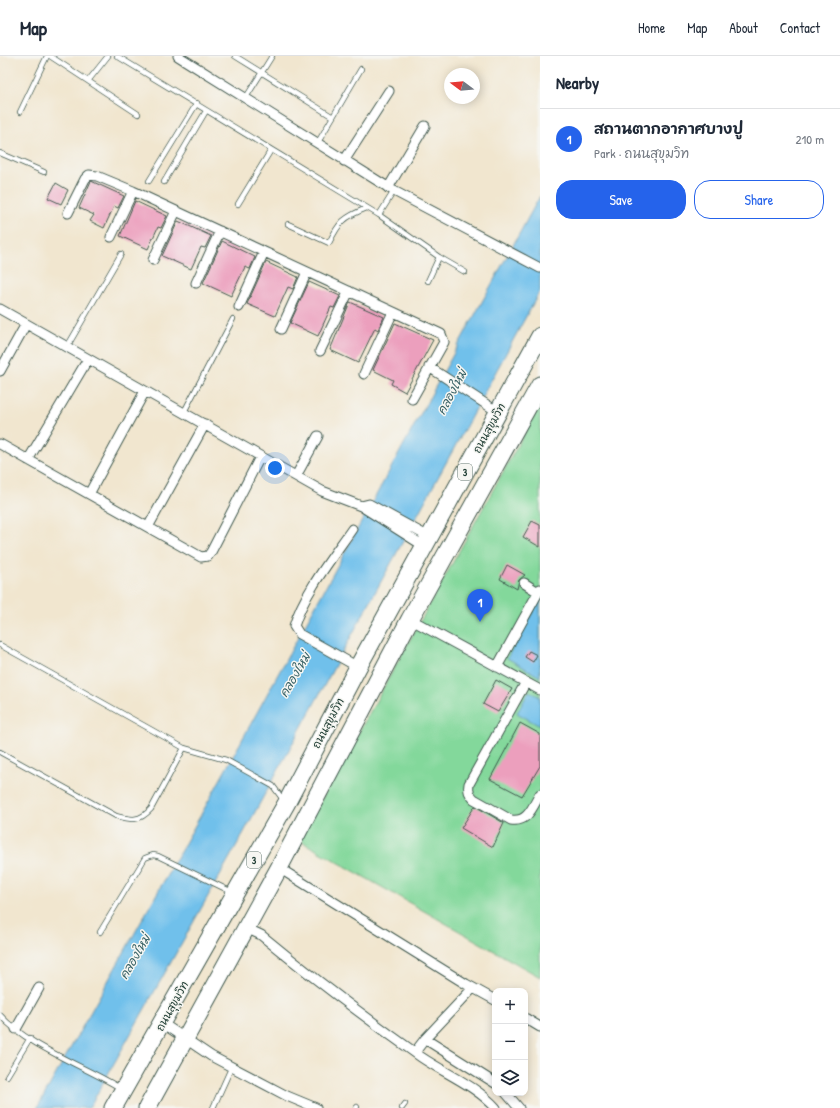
<!DOCTYPE html>
<html lang="en">
<head>
<meta charset="utf-8">
<style>
  :root { --surface:#fff; --page:#f2f2f3; --text:#1f2937; --muted:#747a83; --line:#e0e1e3; --accent:#2563eb }
  body { margin:0; font-family:"Patrick Hand","Playpen Sans Thai",sans-serif; background:var(--page); color:var(--text) }
  .controls { position:absolute; right:12px; bottom:12px; display:grid; overflow:hidden; border-radius:8px; box-shadow:0 2px 10px #0003 }
  .controls button { width:36px; height:36px; display:grid; place-items:center; padding:0; border:0; border-bottom:1px solid var(--line); background:var(--surface); color:var(--text); font:20px sans-serif }
  .compass { position:absolute; left:444px; top:12px; width:36px; height:36px; border-radius:50%; background:var(--surface); box-shadow:0 2px 10px #0003; rotate:286deg }
  .you { position:absolute; left:275px; top:412px; width:14px; height:14px; margin:-10px; border:3px solid #fff; border-radius:50%; background:#1a73e8; box-shadow:0 0 0 6px #1a73e833 }
  .badge { display:grid; place-items:center; width:26px; height:26px; border-radius:50%; background:var(--accent); color:#fff; font-size:13px; font-weight:700 }
  .pin { position:absolute; translate:-50% -33px; filter:drop-shadow(0 1px 2px #0008) }
  .pin::after { content:''; position:absolute; top:21px; width:14px; height:12px; background:inherit; clip-path:polygon(0 0,100% 0,50% 100%) }
  .list { margin:0; padding:0; list-style:none }
  h2 { display:flex; justify-content:space-between; align-items:center; height:52px; margin:0; padding:0 16px; font-size:17px }
  h2 small { font-size:13px; font-weight:400; color:var(--muted) }
  .list li { display:grid; grid-template-columns:26px 1fr auto; gap:12px; align-items:center; box-sizing:border-box; height:60px; padding:0 16px; border-top:1px solid var(--line) }
  .list b { display:block; font-size:15px; white-space:nowrap }
  .list p { margin:0; font-size:13px; white-space:nowrap; color:var(--muted) }
  .list em { font-size:13px; font-style:normal; color:var(--muted) }
  .actions { display:flex; gap:8px; padding:12px 16px }
  .actions a { flex:1; padding:9px 0; border:1px solid var(--accent); border-radius:16px; text-align:center; font-size:14px; color:var(--accent) }
  .actions .main { background:var(--accent); color:#fff }
  .icon { flex:none; width:22px; height:22px; fill:none; stroke:currentColor; stroke-width:2; stroke-linecap:round; stroke-linejoin:round }
  .map { position:relative; flex:none; width:540px; height:1052px; overflow:hidden }
  header { display:flex; align-items:center; gap:24px; box-sizing:border-box; height:56px; padding:0 20px; background:var(--surface); border-bottom:1px solid var(--line) }
  header strong { font-size:19px }
  nav { display:flex; gap:22px; margin-inline-start:auto; font-size:14px }
  main { display:flex }
  aside { flex:1; background:var(--surface) }
  .map>svg:first-child { display:block }
  .green { fill:#83d89b; stroke:#518a68 }
  .water { fill:#70c0eb; stroke:#487e90 }
  .building { fill:#ec9fbd }
  .lines { fill:none; stroke-linecap:round; stroke-linejoin:round }
  .lane-casing { stroke:#3e564b; stroke-width:6 }
  .street-casing { stroke:#3e564b; stroke-width:11 }
  .highway-casing { stroke:#3e564b; stroke-width:19 }
  .lane { stroke:#fff; stroke-width:4.5 }
  .street { stroke:#fff; stroke-width:9 }
  .highway { stroke:#fff; stroke-width:17 }
  .labels { text-anchor:middle; stroke-width:3; stroke-linejoin:round; paint-order:stroke }
  .shield { fill:#f6f6f2; stroke:#60746d; stroke-width:1 }
  .shield-label { font-size:10px; font-weight:bold; fill:#1f3d34 }
  .street-label { font-size:11px; fill:#1f3d34; stroke:#f6f6f2 }
  .water-label { font-size:12px; font-style:italic; fill:#335e62; stroke:#f6f6f2 }
</style>
</head>
<body>
<header>
<strong>Map</strong>
<nav><a>Home</a><a>Map</a><a>About</a><a>Contact</a></nav>
</header>
<main>
<div class="map">
<svg width="540" height="1052" viewBox="0 0 540 1052">
  <rect width="100%" height="100%" fill="#f6f6f2"/>
  <filter id="ink" filterUnits="userSpaceOnUse"><feTurbulence type="fractalNoise" baseFrequency=".025" numOctaves="2"/><feDisplacementMap in="SourceGraphic" scale="8" xChannelSelector="R" yChannelSelector="G"/><feConvolveMatrix kernelMatrix="1 2 1 2 8 2 1 2 1" color-interpolation-filters="sRGB"/></filter>
  <filter id="wash" filterUnits="userSpaceOnUse"><feTurbulence type="fractalNoise" baseFrequency=".012" numOctaves="4" result="noise"/><feDisplacementMap in="SourceGraphic" scale="16" xChannelSelector="R" yChannelSelector="G"/><feGaussianBlur stdDeviation="0.9" result="paint"/><feColorMatrix in="noise" values="0 0 0 0 0 0 0 0 0 0 0 0 0 0 0 0 0 1.4 0 .05"/><feComposite in="paint" operator="in"/></filter>
  <g filter="url(#wash)">
    <rect width="100%" height="100%" fill="#f1e6cf"/>
    <path class="green" d="M 540,349 L 540,921 L 299,784 Z"/>
    <path class="water" d="M 540,140 L 540,235 L 243,778 L 89,1052 L 37,1052 L 203,755 Z
      M 540,543 L 540,621 L 507,602 Z
      M 529,635 L 540,641 L 540,670 L 517,657 Z"/>
    <g id="blocks">
      <path class="building" d="M 91,125 L 124,140 L 118,152 L 114,150 L 104,172 L 90,165 L 94,159 L 79,152 Z
        M 56,127 L 68,134 L 61,148 L 48,142 Z
        M 135,145 L 167,160 L 161,172 L 158,171 L 148,193 L 120,180 Z
        M 178,165 L 211,180 L 205,192 L 201,191 L 191,213 L 162,200 Z
        M 222,185 L 255,201 L 250,213 L 245,211 L 231,240 L 203,227 Z
        M 266,206 L 298,221 L 293,233 L 288,231 L 275,260 L 247,248 Z
        M 309,226 L 340,240 L 334,252 L 331,251 L 318,280 L 290,267 Z
        M 350,246 L 384,261 L 378,274 L 375,272 L 358,307 L 330,294 Z
        M 395,267 L 433,284 L 405,336 L 391,328 L 393,324 L 373,314 Z
        M 532,465 L 540,469 L 540,491 L 523,481 Z
        M 507,509 L 525,519 L 519,524 L 517,533 L 500,523 Z
        M 529,595 L 537,599 L 533,606 L 525,601 Z
        M 496,624 L 512,633 L 498,656 L 483,648 Z
        M 520,667 L 540,678 L 540,710 L 522,740 L 490,723 Z
        M 475,750 L 504,767 L 493,791 L 461,772 Z"/>
    </g>
  </g>
  <g filter="url(#ink)">
    <use href="#blocks" fill-opacity="0" stroke="#3e564b" stroke-width="1"/>
    <g class="lines">
      <g class="lane-casing">
        <path id="lane" d="M 50,0 L 88,25 L 108,0
          M 117,0 L 379,159 L 394,135
          M 235,0 L 333,61
          M 88,25 L 138,58
          M 245,43 L 272,0
          M 20,56 L 47,0
          M 317,88 L 361,13
          M 0,97 L 44,116
          M 149,125 L 197,47
          M 164,126 L 206,55
          M 238,148 L 271,94
          M 379,159 L 439,201 L 428,225
          M 288,168 L 329,187 C 339,166 344,161 367,152
          M 439,201 L 465,216
          M 67,291 L 121,198
          M 184,356 L 233,263
          M 0,589 L 184,692 L 226,704 L 273,730 L 284,745
          M 0,696 L 116,760 C 132,764 139,766 151,753 L 184,692
          M 100,876 L 145,802 L 153,799 L 158,800 L 232,836
          M 0,959 C 27,990 84,1010 120,1032
          M 7,1020 L 30,982
          M 213,1052 L 232,1010
          M 356,1052 L 357,1051
          M 402,1052 L 405,1048"/>
      </g>
      <g class="street-casing">
        <path id="street" d="M 178,0 L 394,135 L 540,212
          M 344,105 L 389,35
          M 388,132 L 425,70
          M 68,157 L 85,123 L 89,119 L 97,120 L 133,135 L 441,278 L 444,286 L 412,343
          M 111,181 L 133,135
          M 153,204 L 176,155
          M 196,227 L 220,175
          M 239,251 L 264,196
          M 0,253 L 322,435 L 361,450 L 424,490
          M 281,273 L 307,216
          M 320,295 L 349,235
          M 429,311 L 498,356
          M 0,315 L 26,268
          M 364,318 L 393,256
          M 0,388 L 201,501 L 208,500 L 211,496 L 260,401
          M 28,404 L 88,303
          M 296,420 L 318,380
          M 89,438 L 145,335
          M 361,450 L 369,448 L 429,481
          M 148,471 L 205,368
          M 352,473 C 332,502 304,537 294,570 L 299,578 L 358,611
          M 524,527 L 538,536
          M 410,563 L 540,634
          M 497,611 L 540,533
          M 526,626 L 469,728 C 468,735 469,738 474,743 L 511,764 C 528,767 533,750 540,738
          M 279,812 L 466,928 L 495,944
          M 246,872 L 261,879 C 313,922 366,962 421,1001 C 446,1018 475,1029 496,1052
          M 525,962 L 540,971
          M 162,967 L 211,1000 L 287,1040 L 316,1052
          M 16,973 L 39,932
          M 425,983 L 495,1027
          M 415,996 L 425,983 L 473,932
          M 506,1037 L 519,1052"/>
      </g>
      <g class="highway-casing">
        <path id="highway" d="M 113,1052 L 286,748 L 358,611 L 540,280
          M 147,1052 L 279,812 L 410,563 L 540,329"/>
      </g>
      <use href="#lane" class="lane"/>
      <use href="#street" class="street"/>
      <use href="#highway" class="highway"/>
    </g>
  </g>
  <g class="labels">
    <g class="shield">
      <rect x="458" y="408" width="14" height="16" rx="3"/>
      <rect x="247" y="796" width="14" height="16" rx="3"/>
    </g>
    <g class="shield-label">
      <text x="465" y="420">3</text>
      <text x="254" y="808">3</text>
    </g>
    <g class="street-label">
      <text transform="translate(489 372) rotate(-61)" y="4">ถนนสุขุมวิท</text>
      <text transform="translate(328 667) rotate(-62)" y="4">ถนนสุขุมวิท</text>
      <text transform="translate(172 950) rotate(-61)" y="4">ถนนสุขุมวิท</text>
    </g>
    <g class="water-label">
      <text transform="translate(452 336) rotate(-62)" y="4">คลองใหม่</text>
      <text transform="translate(295 619) rotate(-60)" y="4">คลองใหม่</text>
      <text transform="translate(135 901) rotate(-60)" y="4">คลองใหม่</text>
    </g>
  </g>
</svg>
<div class="controls">
<button>+</button>
<button>−</button>
<button><svg class="icon" aria-label="layers" viewBox="0 0 24 24"><path d="M12 4l9 5-9 5-9-5zM3 14l9 5 9-5"/></svg></button>
</div>
<svg class="compass" viewBox="-18 -18 36 36"><path d="M0-13l5 13h-10z" fill="#e53935"/><path d="M0 13l5-13h-10z" fill="#747a83"/></svg>
<div class="you"></div>
<div class="pin badge" style="left:480px;top:566px">1</div>
</div>
<aside>
<h2>Nearby<small></small></h2>
<ul class="list">
<li><span class="badge">1</span><div><b>สถานตากอากาศบางปู</b><p>Park · ถนนสุขุมวิท</p></div><em>210 m</em></li>
</ul>
<div class="actions"><a class="main">Save</a><a>Share</a></div>
</aside>
</main>
</body>
</html>
